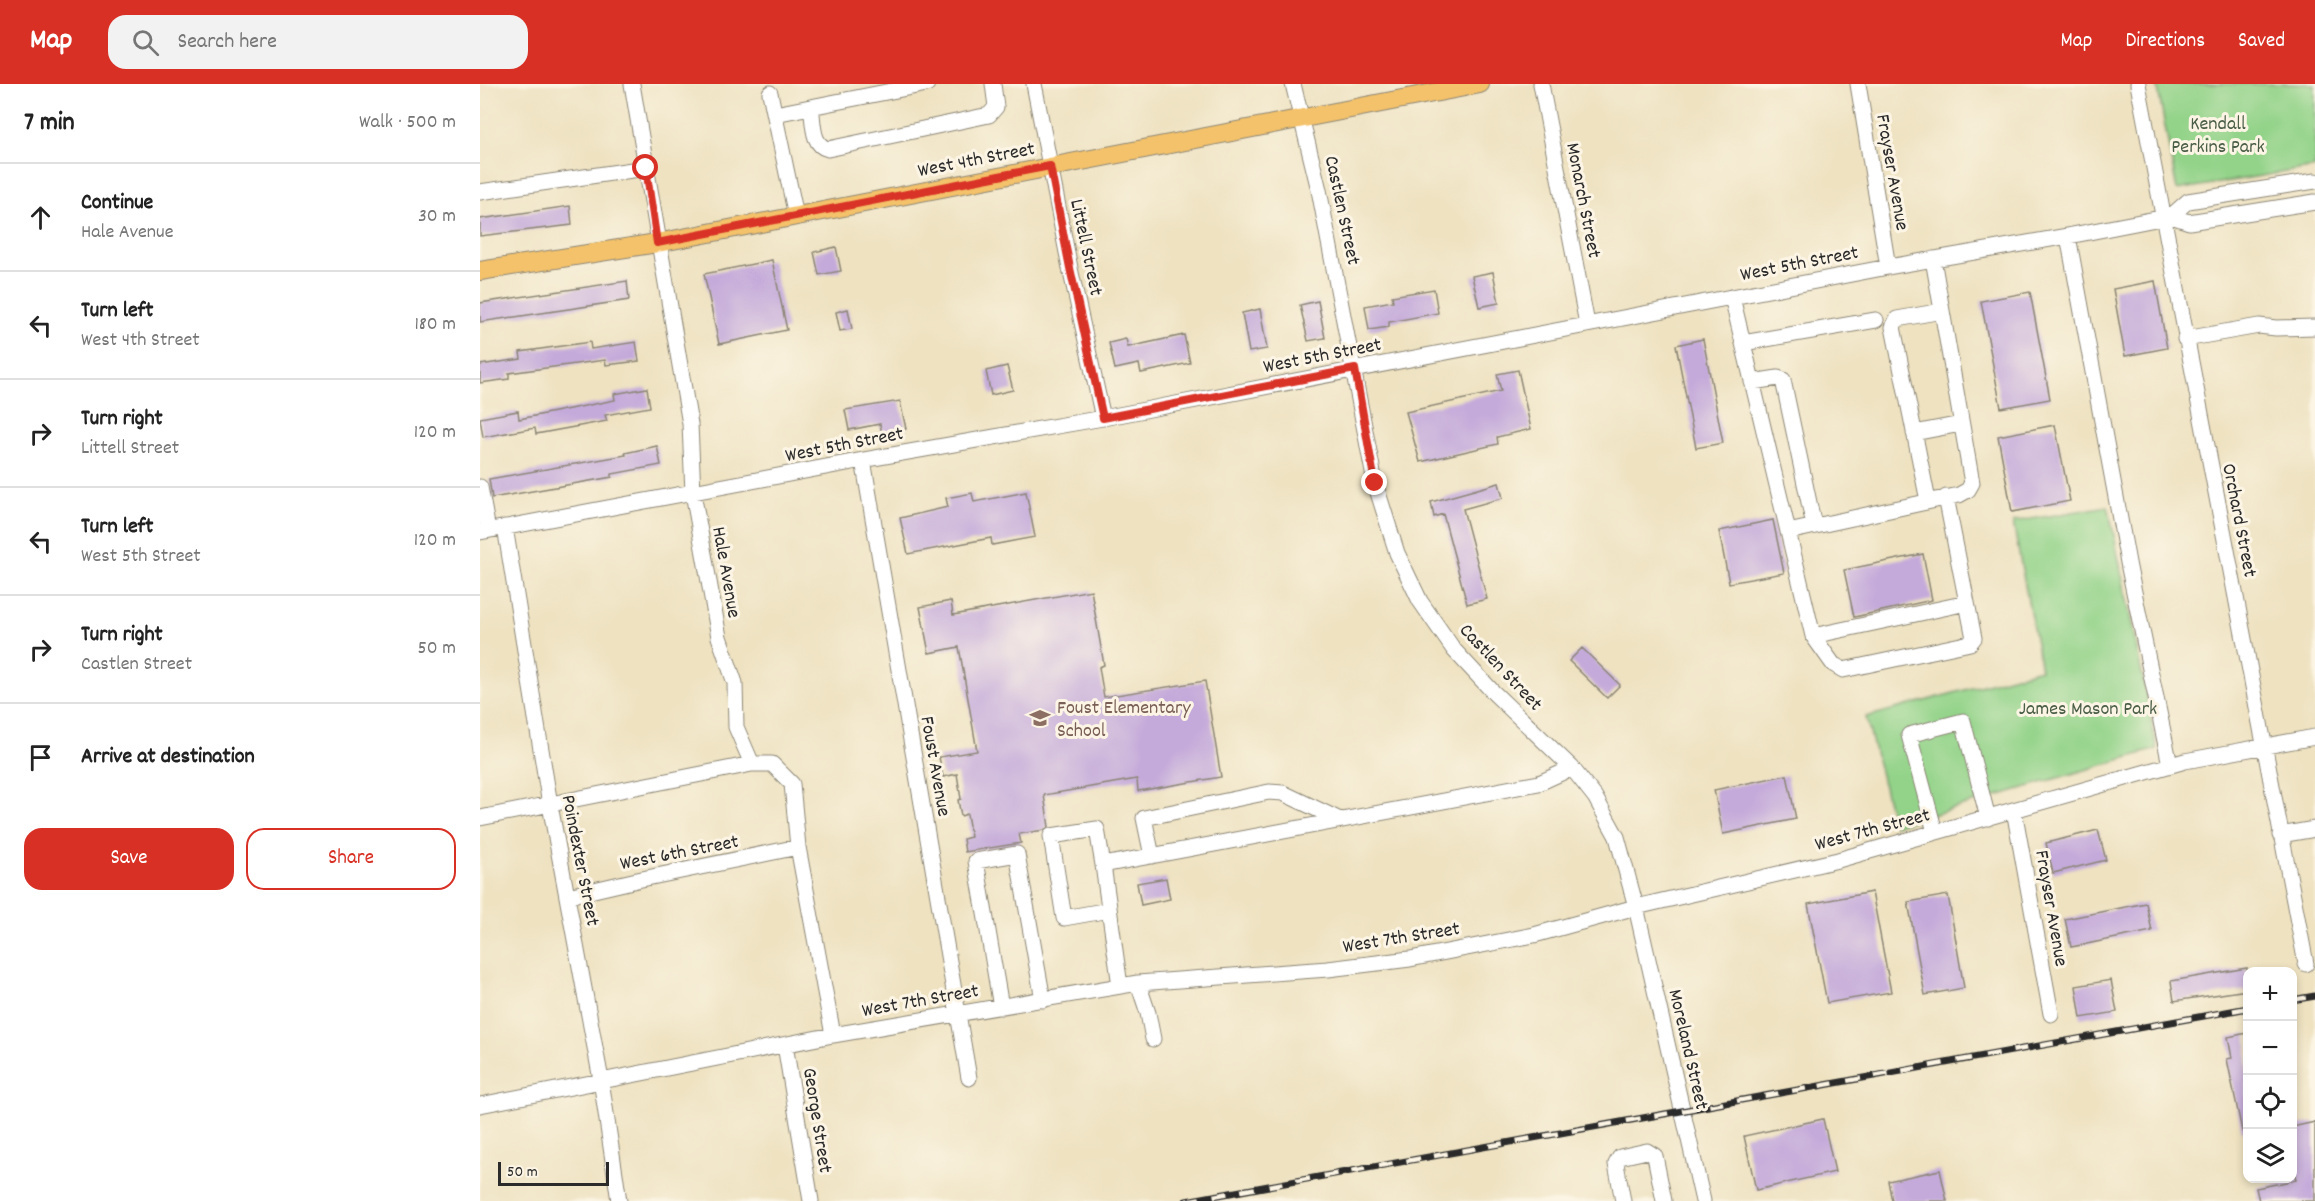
<!DOCTYPE html>
<html lang="en">
<head>
<meta charset="utf-8">
<style>
  :root { --surface:#fff; --page:#f2f2f2; --text:#222; --muted:#767676; --line:#e0e0e0; --accent:#d93025 }
  body { margin:0; font-family:Dekko,sans-serif; background:var(--page); color:var(--text) }
  .controls { position:absolute; right:18px; bottom:18px; display:grid; overflow:hidden; border-radius:12px; box-shadow:0 3px 9px #0003 }
  .controls button { width:54px; height:54px; display:grid; place-items:center; padding:0; border:0; border-bottom:2px solid var(--line); background:var(--surface); color:var(--text); font:30px sans-serif }
  .scale { position:absolute; left:18px; bottom:15px; width:111px; box-sizing:border-box; padding-left:6px; border:3px solid #2b2b2b; border-top:0; font-size:16px; line-height:21px; white-space:nowrap; color:#2b2b2b; -webkit-text-stroke:4px #fcf5e5; paint-order:stroke }
  .stop { position:absolute; width:18px; height:18px; margin:-14px; border:4px solid #d93025; border-radius:50%; background:#fff }
  .stop.end { background:#d93025; border-color:#fff; box-shadow:0 2px 6px #0008 }
  .list { margin:0; padding:0; list-style:none }
  h2 { display:flex; justify-content:space-between; align-items:center; height:78px; margin:0; padding:0 24px; font-size:26px }
  h2 small { font-size:20px; font-weight:400; color:var(--muted) }
  .list li { display:grid; grid-template-columns:39px 1fr auto; gap:18px; align-items:center; box-sizing:border-box; height:108px; padding:0 24px; border-top:2px solid var(--line) }
  .list b { display:block; font-size:22px; white-space:nowrap }
  .list p { margin:0; font-size:20px; white-space:nowrap; color:var(--muted) }
  .list em { font-size:20px; font-style:normal; color:var(--muted) }
  .actions { display:flex; gap:12px; padding:18px 24px }
  .actions a { flex:1; padding:14px 0; border:2px solid var(--accent); border-radius:18px; text-align:center; font-size:21px; color:var(--accent) }
  .actions .main { background:var(--accent); color:#fff }
  .icon { flex:none; width:33px; height:33px; fill:none; stroke:currentColor; stroke-width:2; stroke-linecap:round; stroke-linejoin:round }
  .map { position:relative; flex:none; width:1835px; height:1117px; overflow:hidden }
  header { display:flex; align-items:center; gap:36px; box-sizing:border-box; height:84px; padding:0 30px; background:var(--accent); color:#fff }
  header strong { font-size:28px }
  nav { display:flex; gap:33px; margin-inline-start:auto; font-size:21px }
  .search { width:420px; height:54px; background:var(--page); display:flex; align-items:center; gap:15px; box-sizing:border-box; padding:0 21px; border-radius:18px; color:var(--muted); font-size:22px }
  main { display:flex }
  aside { flex:1; background:var(--surface) }
  .map>svg:first-child { display:block }
  .green { fill:#93d389; stroke:#5f7f5a; stroke-width:1.5 }
  .building { fill:#c4aada }
  .lines { fill:none; stroke-linecap:round; stroke-linejoin:round }
  .minor-casing { stroke:#8c8676; stroke-width:17 }
  .major-casing { stroke:#8c8676; stroke-width:20 }
  .minor { stroke:#fff; stroke-width:15 }
  .major { stroke:#f4c26a; stroke-width:18 }
  .rail-casing { stroke:#2b2b2b; stroke-width:7 }
  .rail { stroke:#fcf5e5; stroke-width:4.5; stroke-dasharray:14; stroke-linecap:butt }
  .route { stroke:#d93025; stroke-width:8 }
  .labels { text-anchor:middle; stroke-width:6; stroke-linejoin:round; paint-order:stroke }
  .park-label { font-size:20px; fill:#4a5d47; stroke:#fcf5e5 }
  .street-label { font-size:20px; fill:#2b2b2b; stroke:#fcf5e5 }
  .education-label { font-size:20px; fill:#785e54; stroke:#fcf5e5; text-anchor:start }
</style>
</head>
<body>
<header>
<strong>Map</strong>
<div class="search"><svg class="icon" aria-label="search" viewBox="0 0 24 24"><circle cx="10" cy="10" r="6"/><path d="M15 15l6 6"/></svg>Search here</div>
<nav><a>Map</a><a>Directions</a><a>Saved</a></nav>
</header>
<main>
<aside>
<h2>7 min<small>Walk · 500 m</small></h2>
<ul class="list">
<li><svg class="icon" aria-label="ahead" viewBox="0 0 24 24"><path d="M12 20V5M6 11l6-6 6 6"/></svg><div><b>Continue</b><p>Hale Avenue</p></div><em>30 m</em></li>
<li><svg class="icon" aria-label="left" viewBox="0 0 24 24"><path d="M17 20v-9H6M10 6l-5 5 5 5"/></svg><div><b>Turn left</b><p>West 4th Street</p></div><em>180 m</em></li>
<li><svg class="icon" aria-label="right" viewBox="0 0 24 24"><path d="M7 20v-9h11M14 6l5 5-5 5"/></svg><div><b>Turn right</b><p>Littell Street</p></div><em>120 m</em></li>
<li><svg class="icon" aria-label="left" viewBox="0 0 24 24"><path d="M17 20v-9H6M10 6l-5 5 5 5"/></svg><div><b>Turn left</b><p>West 5th Street</p></div><em>120 m</em></li>
<li><svg class="icon" aria-label="right" viewBox="0 0 24 24"><path d="M7 20v-9h11M14 6l5 5-5 5"/></svg><div><b>Turn right</b><p>Castlen Street</p></div><em>50 m</em></li>
<li><svg class="icon" aria-label="arrive" viewBox="0 0 24 24"><path d="M6 21V4h12l-3 4 3 4H6"/></svg><div><b>Arrive at destination</b></div></li>
</ul>
<div class="actions"><a class="main">Save</a><a>Share</a></div>
</aside>
<div class="map">
<svg width="1835" height="1117" viewBox="0 0 1835 1117">
  <rect width="100%" height="100%" fill="#fcf5e5"/>
  <filter id="ink" filterUnits="userSpaceOnUse"><feTurbulence type="fractalNoise" baseFrequency=".0167" numOctaves="2"/><feDisplacementMap in="SourceGraphic" scale="12" xChannelSelector="R" yChannelSelector="G"/><feConvolveMatrix kernelMatrix="1 2 1 2 8 2 1 2 1" color-interpolation-filters="sRGB"/></filter>
  <filter id="wash" filterUnits="userSpaceOnUse"><feTurbulence type="fractalNoise" baseFrequency=".008" numOctaves="4" result="noise"/><feDisplacementMap in="SourceGraphic" scale="24" xChannelSelector="R" yChannelSelector="G"/><feGaussianBlur stdDeviation="1.35" result="paint"/><feColorMatrix in="noise" values="0 0 0 0 0 0 0 0 0 0 0 0 0 0 0 0 0 1.4 0 .05"/><feComposite in="paint" operator="in"/></filter>
  <g filter="url(#wash)">
    <rect width="100%" height="100%" fill="#eee2c1"/>
    <path class="green" d="M 1677,0 L 1835,0 L 1835,83 L 1697,106 Z
      M 1628,422 L 1677,665 L 1414,742 L 1386,633 L 1561,585 L 1533,438 Z"/>
    <g id="blocks">
      <path class="building" d="M 90,122 L 92,141 L 0,152 L 0,135 Z
        M 356,163 L 361,187 L 339,191 L 334,168 Z
        M 292,176 L 307,246 L 239,260 L 224,190 Z
        M 1013,188 L 1019,219 L 999,223 L 992,192 Z
        M 147,197 L 149,216 L 0,238 L 0,219 Z
        M 1675,197 L 1687,264 L 1645,272 L 1633,205 Z
        M 954,205 L 958,229 L 909,238 L 909,243 L 889,246 L 885,222 L 913,217 L 912,212 Z
        M 1550,208 L 1570,315 L 1521,324 L 1501,217 Z
        M 838,217 L 845,254 L 828,257 L 820,221 Z
        M 368,225 L 372,245 L 360,247 L 356,228 Z
        M 780,225 L 787,265 L 769,268 L 762,229 Z
        M 704,251 L 710,279 L 661,289 L 659,280 L 635,285 L 629,259 L 646,255 L 648,263 Z
        M 1223,255 L 1243,359 L 1216,364 L 1196,261 Z
        M 110,258 L 111,265 L 156,258 L 159,277 L 126,281 L 125,276 L 29,289 L 29,295 L 0,299 L 0,281 L 41,275 L 40,268 Z
        M 527,282 L 533,306 L 511,311 L 506,287 Z
        M 1038,286 L 1051,345 L 1017,353 L 1018,360 L 940,378 L 926,328 L 1021,307 L 1017,290 Z
        M 167,304 L 170,323 L 125,331 L 127,337 L 56,350 L 55,344 L 3,353 L 0,334 L 38,327 L 39,335 L 135,316 L 134,310 Z
        M 420,317 L 426,345 L 402,350 L 400,340 L 369,346 L 365,326 Z
        M 1575,341 L 1590,417 L 1532,428 L 1518,352 Z
        M 177,362 L 181,381 L 132,390 L 132,393 L 12,414 L 9,395 L 146,371 L 145,369 Z
        M 1019,399 L 1023,414 L 983,425 L 1007,515 L 987,520 L 963,430 L 954,433 L 951,418 Z
        M 546,408 L 555,453 L 512,461 L 511,454 L 428,470 L 420,434 L 468,423 L 466,414 L 492,409 L 494,418 Z
        M 1293,436 L 1304,489 L 1249,499 L 1239,447 Z
        M 1443,470 L 1452,516 L 1374,533 L 1364,486 Z
        M 611,506 L 624,581 L 619,583 L 624,613 L 725,597 L 741,693 L 658,707 L 657,695 L 564,711 L 569,743 L 564,746 L 539,750 L 541,759 L 485,768 L 483,755 L 491,753 L 487,730 L 481,732 L 478,716 L 481,715 L 477,690 L 463,693 L 459,673 L 497,667 L 479,563 L 449,569 L 440,523 L 471,517 L 473,531 Z
        M 1102,564 L 1140,601 L 1127,614 L 1089,577 Z
        M 1307,691 L 1316,735 L 1243,750 L 1234,706 Z
        M 1618,746 L 1626,776 L 1573,789 L 1566,759 Z
        M 686,794 L 690,815 L 661,821 L 657,799 Z
        M 1392,808 L 1411,908 L 1347,919 L 1328,820 Z
        M 1468,811 L 1484,904 L 1445,911 L 1428,818 Z
        M 1666,819 L 1672,847 L 1591,863 L 1585,835 Z
        M 1767,884 L 1767,906 L 1694,917 L 1691,897 Z
        M 1631,896 L 1637,928 L 1601,934 L 1596,902 Z
        M 1767,949 L 1767,1047 L 1762,1047 L 1747,975 L 1752,974 L 1748,953 Z
        M 1343,1035 L 1355,1088 L 1276,1106 L 1264,1052 Z
        M 1835,1038 L 1835,1117 L 1779,1117 L 1776,1104 L 1816,1096 L 1812,1077 L 1812,1043 Z
        M 1460,1086 L 1467,1117 L 1412,1117 L 1408,1097 Z"/>
    </g>
  </g>
  <g filter="url(#ink)">
    <use href="#blocks" fill-opacity="0" stroke="#8c8676" stroke-width="1.5"/>
    <g class="lines">
      <g class="minor-casing">
        <path id="minor" d="M 152,0 L 210,340 L 213,409 L 239,553 L 255,599 L 256,643 L 272,680 L 292,680 L 312,700 L 318,763 L 353,951
          M 554,0 L 590,184 L 623,334
          M 813,0 L 839,106 L 895,399 L 917,469 L 940,517 L 974,566 L 1014,609 L 1092,684 L 1115,713 L 1137,753 L 1156,823 L 1223,1117
          M 1061,0 L 1107,240
          M 1378,0 L 1408,183
          M 1658,0 L 1826,880
          M 290,9 L 316,132
          M 331,23 C 334,38 331,61 348,65 L 509,31 L 516,23 L 513,0
          M 295,30 L 447,0
          M 0,108 L 166,84
          M 1691,132 L 1709,138 L 1835,118
          M 1588,152 L 1649,484 L 1690,681
          M 1252,213 L 1333,552 L 1353,580 L 1363,586 L 1481,561 L 1490,559 L 1494,554 L 1466,413
          M 1705,255 L 1779,242 L 1796,244 L 1835,243
          M 1263,259 L 1396,236
          M 1272,298 L 1298,294 L 1303,296 L 1334,442
          M 1434,349 L 1481,340
          M 383,376 L 489,994
          M 0,403 L 8,446
          M 1448,417 L 1413,243 L 1417,235 L 1462,227
          M 25,443 L 70,721 L 121,996 L 139,1117
          M 0,448 L 383,376 L 623,334 L 1408,183 L 1588,152 L 1691,132 L 1708,117 L 1835,97
          M 1308,448 L 1479,411 L 1488,406 L 1492,399 L 1453,175
          M 1333,552 L 1487,519
          M 1534,726 L 1571,930
          M 0,734 L 272,680
          M 1455,748 L 1429,651 L 1483,637 L 1508,734
          M 1800,751 L 1835,745
          M 672,772 L 664,734 L 789,708 L 803,709 L 860,736
          M 623,781 L 617,745 L 571,752 L 584,834 L 629,826
          M 88,812 L 157,796 L 318,763
          M 658,899 L 668,929 L 673,955
          M 640,902 L 623,781 L 1059,699 L 1092,684
          M 521,923 L 496,777 L 537,770 L 563,916
          M 305,961 L 331,1117
          M 0,1021 L 353,951 L 658,899 L 848,885 L 930,875 L 1054,851 L 1156,823 L 1358,776 L 1705,677 L 1835,653
          M 1143,1117 L 1136,1080 L 1140,1073 L 1167,1067 L 1175,1072 L 1184,1117"/>
      </g>
      <g class="major-casing">
        <path id="major" d="M 0,187 L 177,159 L 1000,0"/>
      </g>
      <use href="#minor" class="minor"/>
      <use href="#major" class="major"/>
      <g class="rail-casing">
        <path id="rail" d="M 1812,916 L 1835,912
          M 706,1117 L 1768,924"/>
      </g>
      <use href="#rail" class="rail"/>
    </g>
  </g>
  <g class="lines" filter="url(#ink)">
    <path class="route" d="M 166,84 L 177,159 L 570,82 L 590,184 L 623,334 L 875,285 L 895,399"/>
  </g>
  <defs>
    <g id="school-bare" transform="scale(1.62)"><path d="M0-5L7-2L0 1L-7-2ZM-4 1L0 2.5L4 1V4Q0 6-4 4Z" fill="#8d6e63" stroke="#fcf5e5" stroke-width="2.5" paint-order="stroke"/></g>
  </defs>
  <g fill-rule="evenodd">
    <use href="#school-bare" x="560" y="634"/>
  </g>
  <g class="labels">
    <g class="park-label">
      <text x="1738" y="45">Kendall<tspan x="1738" dy="23">Perkins Park</tspan></text>
      <text x="1608" y="630">James Mason Park</text>
    </g>
    <g class="street-label">
      <text transform="translate(496 74) rotate(-11)" y="7">West 4th Street</text>
      <text transform="translate(1414 88) rotate(80)" y="7">Frayser Avenue</text>
      <text transform="translate(1105 116) rotate(79)" y="7">Monarch Street</text>
      <text transform="translate(864 126) rotate(78)" y="7">Castlen Street</text>
      <text transform="translate(608 163) rotate(78)" y="7">Littell Street</text>
      <text transform="translate(1319 178) rotate(-11)" y="7">West 5th Street</text>
      <text transform="translate(842 270) rotate(-11)" y="7">West 5th Street</text>
      <text transform="translate(364 359) rotate(-11)" y="7">West 5th Street</text>
      <text transform="translate(1761 436) rotate(79)" y="7">Orchard Street</text>
      <text transform="translate(248 488) rotate(80)" y="7">Hale Avenue</text>
      <text transform="translate(1022 582) rotate(47)" y="7">Castlen Street</text>
      <text transform="translate(457 682) rotate(80)" y="7">Foust Avenue</text>
      <text transform="translate(1392 744) rotate(-15)" y="7">West 7th Street</text>
      <text transform="translate(199 767) rotate(-11)" y="7">West 6th Street</text>
      <text transform="translate(102 776) rotate(79)" y="7">Poindexter Street</text>
      <text transform="translate(1573 824) rotate(80)" y="7">Frayser Avenue</text>
      <text transform="translate(921 852) rotate(-9)" y="7">West 7th Street</text>
      <text transform="translate(440 915) rotate(-10)" y="7">West 7th Street</text>
      <text transform="translate(1210 965) rotate(77)" y="7">Moreland Street</text>
      <text transform="translate(339 1036) rotate(81)" y="7">George Street</text>
    </g>
    <g class="education-label">
      <text x="577" y="629">Foust Elementary<tspan x="577" dy="23">School</tspan></text>
    </g>
  </g>
</svg>
<div class="controls">
<button>+</button>
<button>−</button>
<button><svg class="icon" aria-label="locate" viewBox="0 0 24 24"><circle cx="12" cy="12" r="6"/><path d="M12 2v4M12 18v4M2 12h4M18 12h4"/></svg></button>
<button><svg class="icon" aria-label="layers" viewBox="0 0 24 24"><path d="M12 4l9 5-9 5-9-5zM3 14l9 5 9-5"/></svg></button>
</div>
<div class="scale">50 m</div>
<div class="stop" style="left:166px;top:84px"></div>
<div class="stop end" style="left:895px;top:399px"></div>
</div>
</main>
</body>
</html>
